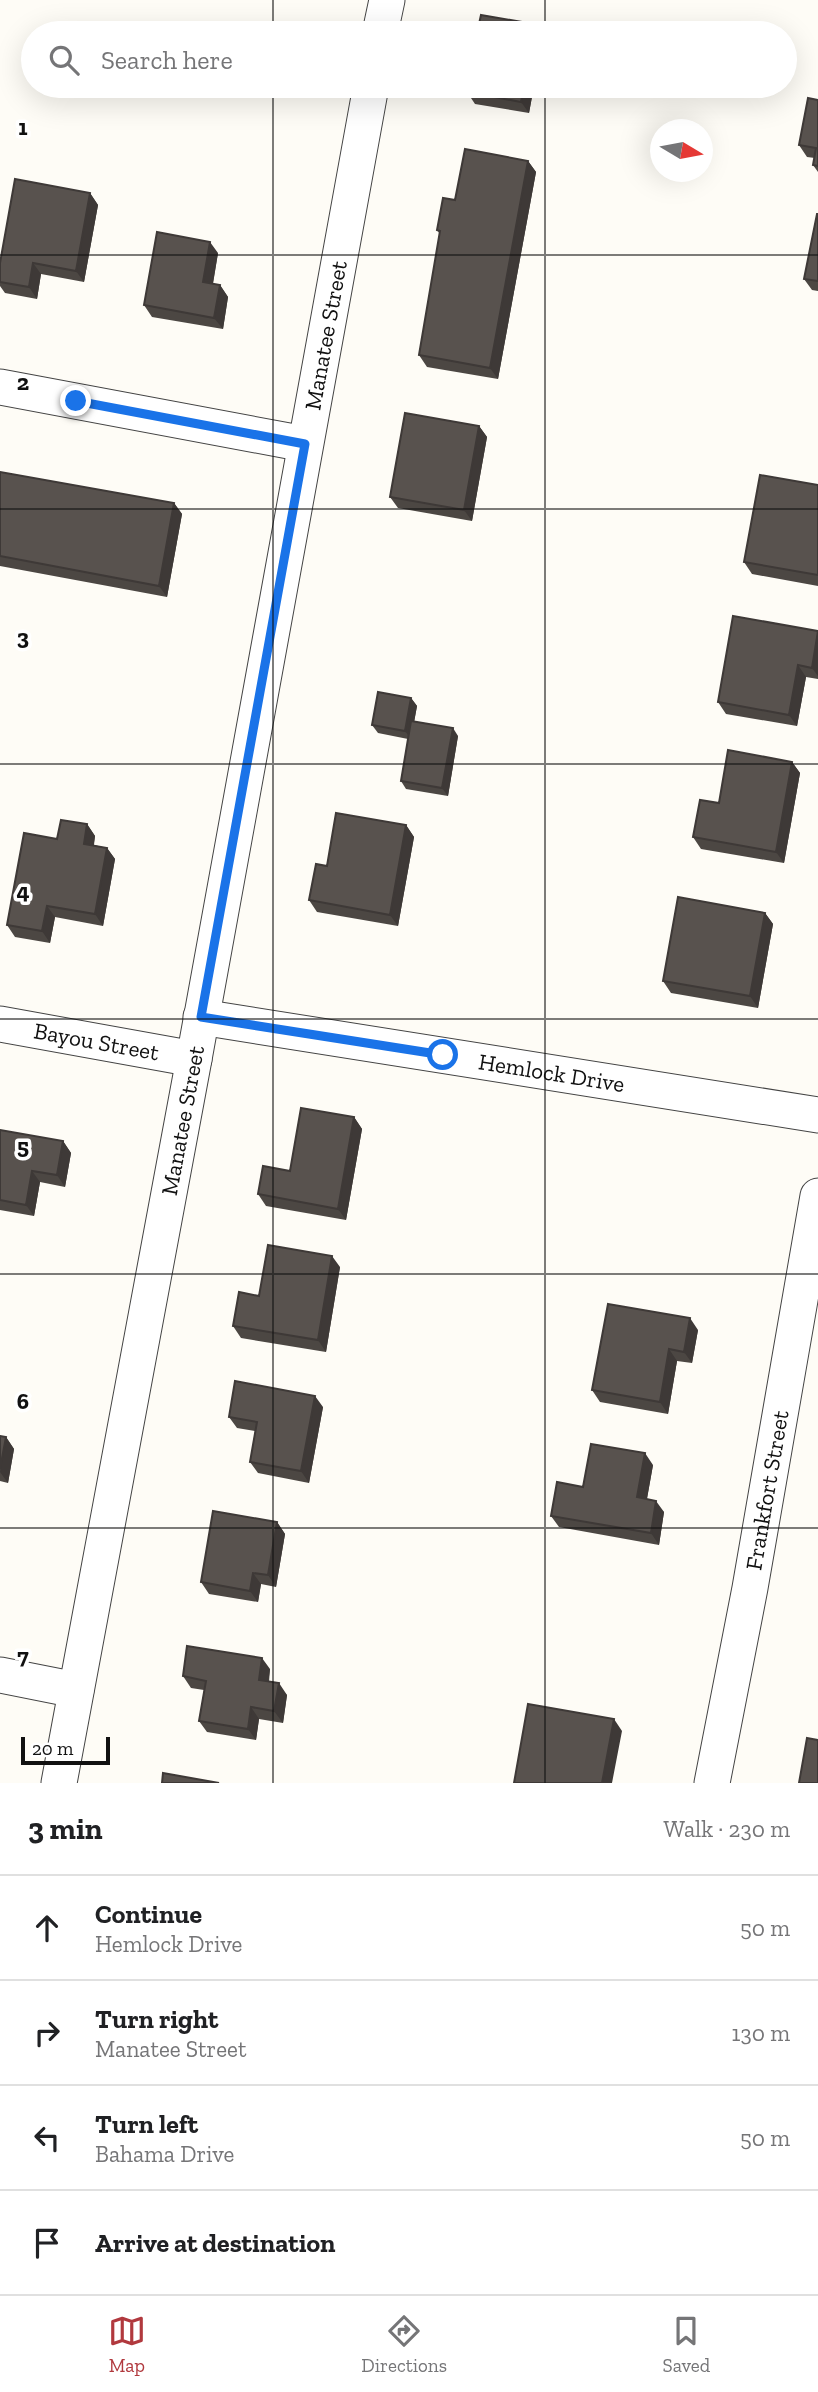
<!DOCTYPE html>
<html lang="en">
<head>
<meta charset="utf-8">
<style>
  :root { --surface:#fff; --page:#f2f2f2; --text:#202124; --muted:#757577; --line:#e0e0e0; --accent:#b1393e }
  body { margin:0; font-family:"Zilla Slab",serif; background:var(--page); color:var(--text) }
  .compass { position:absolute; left:650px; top:119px; width:63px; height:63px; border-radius:50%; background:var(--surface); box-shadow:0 7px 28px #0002; rotate:100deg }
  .scale { position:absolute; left:21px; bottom:18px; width:89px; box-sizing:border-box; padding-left:7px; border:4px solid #111; border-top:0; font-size:19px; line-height:24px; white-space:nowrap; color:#111; -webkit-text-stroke:5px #fff; paint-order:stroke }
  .stop { position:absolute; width:21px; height:21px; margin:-16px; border:5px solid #1a73e8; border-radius:50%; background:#fff }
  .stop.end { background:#1a73e8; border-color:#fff; box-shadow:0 2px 7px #0008 }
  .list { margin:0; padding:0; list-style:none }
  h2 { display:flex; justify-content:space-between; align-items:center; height:91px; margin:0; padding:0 28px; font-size:30px }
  h2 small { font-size:23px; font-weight:400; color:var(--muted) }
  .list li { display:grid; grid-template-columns:46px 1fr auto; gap:21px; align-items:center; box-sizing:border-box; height:105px; padding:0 28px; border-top:2px solid var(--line) }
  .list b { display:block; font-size:26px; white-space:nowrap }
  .list p { margin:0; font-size:23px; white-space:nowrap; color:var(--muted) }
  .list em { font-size:23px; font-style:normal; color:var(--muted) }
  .icon { flex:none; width:38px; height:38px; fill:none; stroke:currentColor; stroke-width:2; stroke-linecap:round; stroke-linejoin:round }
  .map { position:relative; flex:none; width:818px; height:1783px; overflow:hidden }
  .search { position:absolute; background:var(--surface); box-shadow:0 7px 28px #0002; left:21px; right:21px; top:21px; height:77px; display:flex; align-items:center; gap:18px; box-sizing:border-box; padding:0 24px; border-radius:38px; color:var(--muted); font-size:26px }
  .sheet { height:511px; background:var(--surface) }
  nav { display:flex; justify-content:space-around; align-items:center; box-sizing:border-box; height:98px; border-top:2px solid var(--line); background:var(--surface); font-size:19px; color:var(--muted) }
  nav a { display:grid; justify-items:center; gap:4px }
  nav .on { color:var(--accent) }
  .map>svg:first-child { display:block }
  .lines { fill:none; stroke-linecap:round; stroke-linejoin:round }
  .minor-casing { stroke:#444; stroke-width:37 }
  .minor { stroke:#fff; stroke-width:35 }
  .wall { fill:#4c4743 }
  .shaded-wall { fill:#3e3937 }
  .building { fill:#58524e; stroke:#3e3937; stroke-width:2 }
  .route { stroke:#1a73e8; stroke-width:9 }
  .grid { fill:none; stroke:#111; stroke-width:2; stroke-opacity:0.55 }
  .labels { text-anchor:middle; stroke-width:7; stroke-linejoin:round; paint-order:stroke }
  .street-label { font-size:23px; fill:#111; stroke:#fff }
  .grid-label { font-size:23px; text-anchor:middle; font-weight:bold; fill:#111; stroke:#fff; stroke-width:7; stroke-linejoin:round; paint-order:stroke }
</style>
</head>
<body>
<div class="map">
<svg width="818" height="1783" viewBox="0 0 818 1783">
  <rect width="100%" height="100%" fill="#fefcf6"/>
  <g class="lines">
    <g class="minor-casing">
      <g id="minor">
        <path d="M 380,33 L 387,0"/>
        <path d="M 0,387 L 305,444"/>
        <path id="s1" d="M 201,1017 L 818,1115"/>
        <path id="s2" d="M 0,1024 L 194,1059"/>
        <path d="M 0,1675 L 76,1690"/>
        <path id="s3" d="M 59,1783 L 194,1059 L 371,86"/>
        <path id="s4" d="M 712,1783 L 750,1588 L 818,1196"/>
      </g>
    </g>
    <use href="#minor" class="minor"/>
  </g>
  <path class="wall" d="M 534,86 L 529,113 L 475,104 L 467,92 Z
    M 818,100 L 818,172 L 813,165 L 815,158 L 807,157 L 799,145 Z
    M 528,161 L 536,172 L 498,379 L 427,367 L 419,355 L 440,234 L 437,230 L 455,200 Z
    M 90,193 L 98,205 L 84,282 L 41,274 L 37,299 L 5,293 L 0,286 L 0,263 Z
    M 818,214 L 818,291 L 812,290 L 804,279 Z
    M 218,253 L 213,284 L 220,285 L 228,297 L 223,329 L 152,317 L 144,305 Z
    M 479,426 L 487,437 L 472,521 L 398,508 L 390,497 Z
    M 0,472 L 174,503 L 182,514 L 167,597 L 0,566 Z
    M 818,485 L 818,586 L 752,574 L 744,562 Z
    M 818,631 L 818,679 L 806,677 L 797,726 L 726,714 L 718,702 Z
    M 411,698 L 417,706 L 414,722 L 458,736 L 448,796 L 406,789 L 401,781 L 408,739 L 378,733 L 372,725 Z
    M 792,762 L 800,773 L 784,863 L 701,849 L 693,837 L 719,803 Z
    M 87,824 L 95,836 L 94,845 L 107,848 L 115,859 L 103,926 L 55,917 L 50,943 L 15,937 L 7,925 L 57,839 Z
    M 406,825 L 414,837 L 398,926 L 317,912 L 309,900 Z
    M 765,913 L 773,924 L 758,1008 L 671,993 L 663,981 Z
    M 354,1117 L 362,1129 L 346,1220 L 266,1206 L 258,1194 L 290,1171 Z
    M 0,1130 L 63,1141 L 71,1153 L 65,1187 L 40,1182 L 34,1216 L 0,1210 Z
    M 340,1267 L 326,1352 L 241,1338 L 233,1326 L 259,1296 Z
    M 698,1330 L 692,1363 L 677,1361 L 668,1414 L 600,1402 L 592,1390 Z
    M 323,1407 L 309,1483 L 258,1473 L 250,1462 L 255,1431 L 237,1428 L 229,1417 Z
    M 0,1436 L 6,1437 L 14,1449 L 8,1483 L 0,1481 Z
    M 653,1465 L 647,1499 L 664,1512 L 659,1545 L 559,1527 L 551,1516 L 583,1487 Z
    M 277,1522 L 285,1534 L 276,1587 L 261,1584 L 258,1602 L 209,1594 L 201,1582 Z
    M 270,1669 L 269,1682 L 287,1695 L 283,1723 L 259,1719 L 256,1740 L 207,1732 L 199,1721 L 204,1690 L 191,1688 L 183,1676 Z"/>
  <path class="shaded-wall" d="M 534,24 L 541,33 L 533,33 Z
    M 524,86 L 534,86 L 529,113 L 521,102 Z
    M 528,161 L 536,172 L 498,379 L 490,368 Z
    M 90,193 L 98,205 L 84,282 L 76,271 Z
    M 210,242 L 218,253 L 211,294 L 203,282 Z
    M 33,263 L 41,274 L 37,299 L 29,287 Z
    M 220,285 L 228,297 L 223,329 L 214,318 Z
    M 479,426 L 487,437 L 472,521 L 464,510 Z
    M 174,503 L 182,514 L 167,597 L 159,586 Z
    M 818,635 L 818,676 L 812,668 Z
    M 798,665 L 806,677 L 797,726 L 789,715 Z
    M 411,698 L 417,706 L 411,739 L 405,731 Z
    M 453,728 L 458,736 L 448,796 L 442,788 Z
    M 792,762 L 800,773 L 784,863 L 776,852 Z
    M 87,824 L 95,836 L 92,855 L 84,844 Z
    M 406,825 L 414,837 L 398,926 L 390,915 Z
    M 107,848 L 115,859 L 103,926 L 95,914 Z
    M 47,906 L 55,917 L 50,943 L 42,931 Z
    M 765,913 L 773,924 L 758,1008 L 750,996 Z
    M 354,1117 L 362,1129 L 346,1220 L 338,1209 Z
    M 63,1141 L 71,1153 L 65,1187 L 57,1175 Z
    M 32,1171 L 40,1182 L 34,1216 L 26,1205 Z
    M 332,1256 L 340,1267 L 326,1352 L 318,1340 Z
    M 690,1318 L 698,1330 L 692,1363 L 684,1352 Z
    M 669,1349 L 677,1361 L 668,1414 L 660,1402 Z
    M 315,1396 L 323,1407 L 309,1483 L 301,1471 Z
    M 6,1437 L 14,1449 L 8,1483 L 0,1472 Z
    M 645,1453 L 653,1465 L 645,1509 L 637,1497 Z
    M 656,1501 L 664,1512 L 659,1545 L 651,1533 Z
    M 277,1522 L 285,1534 L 276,1587 L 268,1575 Z
    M 253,1573 L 261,1584 L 258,1602 L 250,1591 Z
    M 262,1658 L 270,1669 L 267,1691 L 259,1680 Z
    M 279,1683 L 287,1695 L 283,1723 L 274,1711 Z
    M 251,1707 L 259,1719 L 256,1740 L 248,1729 Z
    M 614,1719 L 622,1731 L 612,1783 L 602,1783 Z"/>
  <path class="building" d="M 481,15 L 534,24 L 533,33 L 477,33 Z
    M 468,86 L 524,86 L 521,102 L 467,92 Z
    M 808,98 L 818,100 L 818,166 L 813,165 L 816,148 L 799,145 Z
    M 465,149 L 528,161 L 490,368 L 419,355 L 440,231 L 437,230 L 443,198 L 455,200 Z
    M 15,179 L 90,193 L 76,271 L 33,263 L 29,287 L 0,282 L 0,263 Z
    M 817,214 L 818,214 L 818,281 L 804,279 Z
    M 157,232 L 210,242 L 203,282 L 220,285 L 214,318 L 144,305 Z
    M 405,413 L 479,426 L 464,510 L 390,497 Z
    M 0,472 L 174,503 L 159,586 L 0,556 Z
    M 760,475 L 818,485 L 818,575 L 744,562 Z
    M 733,616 L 818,631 L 812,668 L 798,665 L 789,715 L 718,702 Z
    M 378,692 L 411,698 L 405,731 L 372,725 Z
    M 411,721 L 453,728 L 442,788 L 401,781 Z
    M 728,750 L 792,762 L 776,852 L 693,837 L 700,800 L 719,803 Z
    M 336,813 L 406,825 L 390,915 L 309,900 L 316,864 L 327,866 Z
    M 61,820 L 87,824 L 84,844 L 107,848 L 95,914 L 47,906 L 42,931 L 7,925 L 24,833 L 57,839 Z
    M 678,897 L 765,913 L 750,996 L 663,981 Z
    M 301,1108 L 354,1117 L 338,1209 L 258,1194 L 263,1166 L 290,1171 Z
    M 0,1130 L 63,1141 L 57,1175 L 32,1171 L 26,1205 L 0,1200 Z
    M 268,1245 L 332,1256 L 318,1340 L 233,1326 L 239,1292 L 259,1296 Z
    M 608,1304 L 690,1318 L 684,1352 L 669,1349 L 660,1402 L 592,1390 Z
    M 235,1381 L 315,1396 L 301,1471 L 250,1462 L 257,1422 L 229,1417 Z
    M 0,1436 L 6,1437 L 0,1469 Z
    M 591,1444 L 645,1453 L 637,1497 L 656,1501 L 651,1533 L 551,1516 L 557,1482 L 583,1487 Z
    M 213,1511 L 277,1522 L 268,1575 L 253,1573 L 250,1591 L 201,1582 Z
    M 187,1646 L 262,1658 L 259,1680 L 279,1683 L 274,1711 L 251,1707 L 248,1729 L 199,1721 L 206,1681 L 183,1676 Z
    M 528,1704 L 614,1719 L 602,1783 L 514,1783 Z
    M 807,1738 L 818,1740 L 818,1783 L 799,1783 Z
    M 163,1773 L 219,1783 L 162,1783 Z"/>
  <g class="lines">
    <path class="route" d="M 76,401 L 305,444 L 201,1017 L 443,1055"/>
  </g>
  <path class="grid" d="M 273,0 L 273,33M 545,0 L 545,33M 273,86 L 273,1783M 545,86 L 545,1783M 0,255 L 818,255M 0,509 L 818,509M 0,764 L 818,764M 0,1019 L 818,1019M 0,1274 L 818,1274M 0,1528 L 818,1528"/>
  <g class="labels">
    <g class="street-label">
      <text dy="8" stroke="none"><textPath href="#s3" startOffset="1472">Manatee Street</textPath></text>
      <text dy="8" stroke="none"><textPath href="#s2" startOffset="98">Bayou Street</textPath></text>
      <text dy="8" stroke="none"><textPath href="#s1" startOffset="355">Hemlock Drive</textPath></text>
      <text dy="8" stroke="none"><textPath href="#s3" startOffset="674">Manatee Street</textPath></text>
      <text dy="8" stroke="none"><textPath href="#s4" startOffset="298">Frankfort Street</textPath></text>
    </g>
  </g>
  <g class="grid-label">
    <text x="23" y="135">1</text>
    <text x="23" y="390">2</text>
    <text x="23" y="645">3</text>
    <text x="23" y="899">4</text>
    <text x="23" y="1154">5</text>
    <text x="23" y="1409">6</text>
    <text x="23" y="1664">7</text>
  </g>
</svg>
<svg class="compass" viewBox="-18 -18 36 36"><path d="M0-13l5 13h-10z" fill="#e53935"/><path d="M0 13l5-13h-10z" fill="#757577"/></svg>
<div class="scale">20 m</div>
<div class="stop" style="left:443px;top:1055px"></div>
<div class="stop end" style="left:76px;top:401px"></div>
<div class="search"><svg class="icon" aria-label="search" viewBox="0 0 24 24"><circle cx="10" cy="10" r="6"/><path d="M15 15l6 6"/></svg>Search here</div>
</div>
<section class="sheet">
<h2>3 min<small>Walk · 230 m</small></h2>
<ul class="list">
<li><svg class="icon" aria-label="ahead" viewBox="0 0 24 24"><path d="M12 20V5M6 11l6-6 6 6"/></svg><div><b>Continue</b><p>Hemlock Drive</p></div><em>50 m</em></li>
<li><svg class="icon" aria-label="right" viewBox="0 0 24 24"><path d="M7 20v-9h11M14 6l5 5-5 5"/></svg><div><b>Turn right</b><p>Manatee Street</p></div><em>130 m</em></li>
<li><svg class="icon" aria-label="left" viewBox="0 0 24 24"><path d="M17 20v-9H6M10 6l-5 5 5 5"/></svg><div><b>Turn left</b><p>Bahama Drive</p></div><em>50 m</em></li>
<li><svg class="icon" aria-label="arrive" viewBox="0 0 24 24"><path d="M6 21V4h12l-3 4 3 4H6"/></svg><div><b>Arrive at destination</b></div></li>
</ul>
</section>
<nav>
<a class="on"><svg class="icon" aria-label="map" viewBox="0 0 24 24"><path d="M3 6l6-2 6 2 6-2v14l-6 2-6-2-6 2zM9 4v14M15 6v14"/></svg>Map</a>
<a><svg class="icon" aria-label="directions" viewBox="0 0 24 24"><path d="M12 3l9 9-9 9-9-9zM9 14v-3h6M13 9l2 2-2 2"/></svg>Directions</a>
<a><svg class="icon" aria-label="saved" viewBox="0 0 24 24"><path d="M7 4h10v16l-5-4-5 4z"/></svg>Saved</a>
</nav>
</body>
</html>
